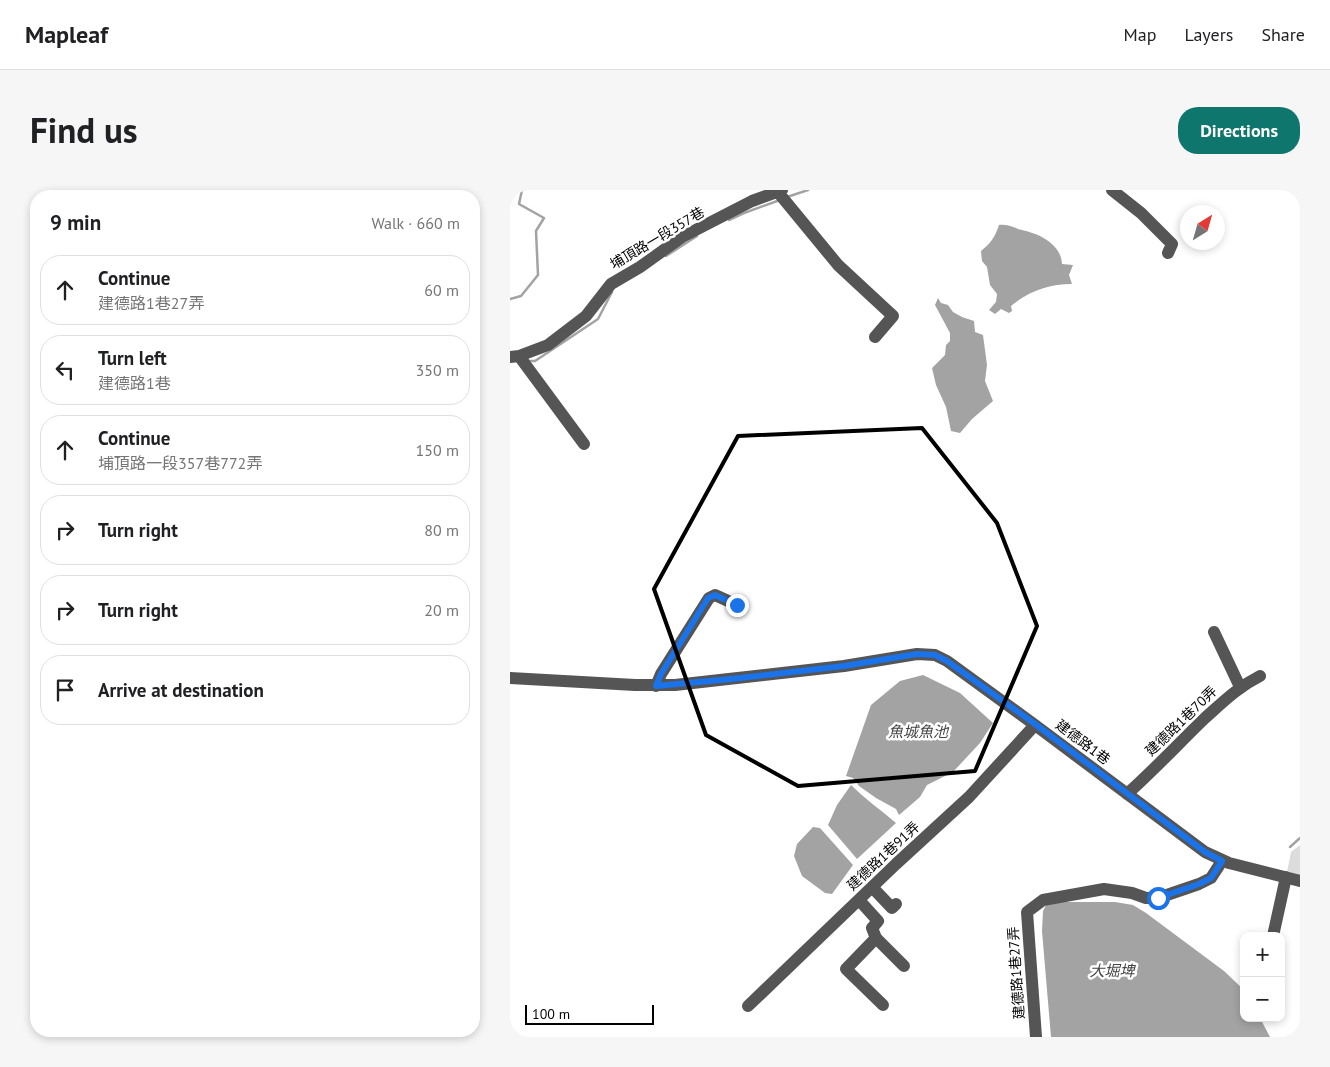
<!DOCTYPE html>
<html lang="en">
<head>
<meta charset="utf-8">
<style>
  :root { --surface:#fff; --page:#f6f6f6; --text:#202124; --muted:#757577; --line:#e0e0e0; --accent:#0f766e }
  body { margin:0; font-family:"PT Sans","Noto Sans TC",sans-serif; background:var(--page); color:var(--text) }
  .controls { position:absolute; right:15px; bottom:15px; display:grid; overflow:hidden; border-radius:10px; box-shadow:0 2px 8px #0003 }
  .controls button { width:45px; height:45px; display:grid; place-items:center; padding:0; border:0; border-bottom:1px solid var(--line); background:var(--surface); color:var(--text); font:25px sans-serif }
  .compass { position:absolute; left:670px; top:15px; width:45px; height:45px; border-radius:50%; background:var(--surface); box-shadow:0 2px 8px #0003; rotate:37deg }
  .scale { position:absolute; left:15px; bottom:12px; width:129px; box-sizing:border-box; padding-left:5px; border:2px solid #000; border-top:0; font-size:14px; line-height:18px; white-space:nowrap; color:#000; -webkit-text-stroke:4px #fff; paint-order:stroke }
  .stop { position:absolute; width:15px; height:15px; margin:-11px; border:4px solid #1a73e8; border-radius:50%; background:#fff }
  .stop.end { background:#1a73e8; border-color:#fff; box-shadow:0 1px 5px #0008 }
  .list { margin:0; padding:0; list-style:none }
  h2 { display:flex; justify-content:space-between; align-items:center; height:65px; margin:0; padding:0 20px; font-size:21px }
  h2 small { font-size:16px; font-weight:400; color:var(--muted) }
  .list li { display:grid; grid-template-columns:32px 1fr auto; gap:15px; align-items:center; box-sizing:border-box; height:70px; margin:0 10px 10px; padding:0 10px; border:1px solid var(--line); border-radius:20px }
  .list b { display:block; font-size:19px; white-space:nowrap }
  .list p { margin:0; font-size:16px; white-space:nowrap; color:var(--muted) }
  .list em { font-size:16px; font-style:normal; color:var(--muted) }
  .icon { flex:none; width:28px; height:28px; fill:none; stroke:currentColor; stroke-width:2; stroke-linecap:round; stroke-linejoin:round }
  .map { position:relative; flex:none; width:790px; height:847px; overflow:hidden; border-radius:20px }
  header { display:flex; align-items:center; gap:30px; box-sizing:border-box; height:70px; padding:0 25px; background:var(--surface); border-bottom:1px solid var(--line) }
  header strong { font-size:24px }
  nav { display:flex; gap:28px; margin-inline-start:auto; font-size:18px }
  .intro { display:flex; align-items:center; justify-content:space-between; box-sizing:border-box; height:120px; padding:0 30px }
  h1 { margin:0; font-size:35px }
  .button { padding:12px 22px; border-radius:20px; background:var(--accent); color:#fff; font-size:18px; font-weight:700 }
  main { display:flex; gap:30px; padding:0 30px }
  aside { flex:1; background:var(--surface); border-radius:20px; box-shadow:0 2px 8px #0003 }
  .map>svg:first-child { display:block }
  .green { fill:#dcdcdc }
  .water { fill:#a3a3a3 }
  .lines { fill:none; stroke-linecap:round; stroke-linejoin:round }
  .stream { stroke:#a3a3a3; stroke-width:2.5 }
  .minor { stroke:#555; stroke-width:12 }
  .route { stroke:#1a73e8; stroke-width:6 }
  .marked { fill:none; stroke:#000; stroke-width:4; stroke-linejoin:round }
  .labels { text-anchor:middle; stroke-width:5; stroke-linejoin:round; paint-order:stroke }
  .street-label { font-size:14px; fill:#000; stroke:#fff }
  .water-label { font-size:15px; font-style:italic; fill:#444; stroke:#fff }
</style>
</head>
<body>
<header>
<strong>Mapleaf</strong>
<nav><a>Map</a><a>Layers</a><a>Share</a></nav>
</header>
<div class="intro"><h1>Find us</h1><a class="button">Directions</a></div>
<main>
<aside>
<h2>9 min<small>Walk · 660 m</small></h2>
<ul class="list">
<li><svg class="icon" aria-label="ahead" viewBox="0 0 24 24"><path d="M12 20V5M6 11l6-6 6 6"/></svg><div><b>Continue</b><p>建德路1巷27弄</p></div><em>60 m</em></li>
<li><svg class="icon" aria-label="left" viewBox="0 0 24 24"><path d="M17 20v-9H6M10 6l-5 5 5 5"/></svg><div><b>Turn left</b><p>建德路1巷</p></div><em>350 m</em></li>
<li><svg class="icon" aria-label="ahead" viewBox="0 0 24 24"><path d="M12 20V5M6 11l6-6 6 6"/></svg><div><b>Continue</b><p>埔頂路一段357巷772弄</p></div><em>150 m</em></li>
<li><svg class="icon" aria-label="right" viewBox="0 0 24 24"><path d="M7 20v-9h11M14 6l5 5-5 5"/></svg><div><b>Turn right</b></div><em>80 m</em></li>
<li><svg class="icon" aria-label="right" viewBox="0 0 24 24"><path d="M7 20v-9h11M14 6l5 5-5 5"/></svg><div><b>Turn right</b></div><em>20 m</em></li>
<li><svg class="icon" aria-label="arrive" viewBox="0 0 24 24"><path d="M6 21V4h12l-3 4 3 4H6"/></svg><div><b>Arrive at destination</b></div></li>
</ul>
</aside>
<div class="map">
<svg width="790" height="847" viewBox="0 0 790 847">
  <rect width="100%" height="100%" fill="#fff"/>
  <path class="green" d="M 790,655 L 790,685 L 777,682 L 781,662 Z"/>
  <path class="water" d="M 489,35 C 498,34 504,38 512,40 C 530,44 551,54 552,74 L 563,75 L 559,85 L 562,94 C 539,94 519,101 501,116 L 502,121 L 499,123 L 491,119 L 485,124 L 479,120 L 486,112 L 487,104 L 480,95 L 477,77 L 472,71 L 471,61 C 481,53 485,47 489,35 Z
    M 428,108 L 431,113 L 438,115 L 443,122 L 452,127 L 464,131 L 465,142 L 473,145 L 477,175 L 475,191 L 483,211 L 462,229 L 450,243 L 441,241 L 436,217 L 426,195 L 422,178 L 435,165 L 436,155 L 440,151 L 440,143 L 425,115 Z
    M 413,485 L 450,503 L 483,533 L 470,553 L 443,582 L 417,595 L 410,607 L 389,625 L 386,619 L 366,608 L 349,596 L 343,588 L 336,586 L 361,515 L 390,491 Z
    M 341,595 C 355,609 371,620 386,633 L 347,669 L 318,635 L 327,615 Z
    M 303,637 L 310,638 L 343,675 L 322,704 L 315,703 L 292,686 L 284,666 L 287,654 Z
    M 551,712 L 605,712 L 623,715 L 636,723 L 714,781 L 734,800 L 734,828 L 750,828 L 760,847 L 541,847 L 532,741 L 533,721 L 537,713 Z"/>
  <g class="lines">
    <path class="stream" d="M 277,7 L 298,0
      M 219,30 L 234,23 L 270,10
      M 156,66 L 187,46
      M 0,109 L 11,106 L 28,85 L 26,41 L 34,28 L 9,14 L 12,0
      M 19,171 L 25,171 L 88,129 L 102,102
      M 780,657 L 790,648"/>
    <path class="minor" d="M 602,0 L 631,23 L 662,54 L 658,63
      M 267,1 L 328,75 L 383,126 L 365,147
      M 9,166 L 74,254
      M 0,167 L 9,166 L 38,155 L 76,126 L 101,94 L 130,77 L 172,47 L 242,11 L 272,0
      M 704,442 L 730,497
      M 0,488 L 125,495 L 165,495 L 334,476 L 407,464 L 425,465 L 437,471 L 525,535 L 695,662 L 719,673 L 790,691
      M 146,496 L 151,484 L 199,408 L 205,405 L 227,415
      M 617,604 C 644,580 669,553 695,528 C 713,512 728,497 750,486
      M 362,697 L 382,718 L 386,714
      M 349,710 L 368,731 L 362,738 L 366,748 L 394,776
      M 763,746 L 776,687
      M 366,748 L 336,779 L 373,815
      M 238,816 L 386,674 L 459,607 L 525,535
      M 526,847 L 517,722 L 533,710 L 594,699 L 622,703 L 636,708 L 648,708 L 689,694 L 701,688 L 712,671"/>
  </g>
  <g class="lines">
    <path class="route" d="M 227,415 L 205,405 L 198,408 L 151,484 L 146,496 L 221,489 L 334,476 L 407,464 L 425,465 L 437,471 L 525,534 L 695,662 L 712,671 L 701,688 L 689,694 L 648,708"/>
  </g>
  <path class="marked" d="M 412,238 L 487,333 L 527,436 L 465,581 L 288,596 L 196,545 L 144,399 L 228,246 Z"/>
  <g class="labels">
    <g class="street-label">
      <text transform="translate(147 48) rotate(-31)" y="5">埔頂路一段357巷</text>
      <text transform="translate(671 531) rotate(-44)" y="5">建德路1巷70弄</text>
      <text transform="translate(573 552) rotate(37)" y="5">建德路1巷</text>
      <text transform="translate(373 666) rotate(-43)" y="5">建德路1巷91弄</text>
      <text transform="translate(506 783) rotate(-94)" y="5">建德路1巷27弄</text>
    </g>
    <g class="water-label">
      <text x="408" y="547">魚城魚池</text>
      <text x="602" y="786">大堀埤</text>
    </g>
  </g>
</svg>
<div class="controls">
<button>+</button>
<button>−</button>
</div>
<svg class="compass" viewBox="-18 -18 36 36"><path d="M0-13l5 13h-10z" fill="#e53935"/><path d="M0 13l5-13h-10z" fill="#757577"/></svg>
<div class="scale">100 m</div>
<div class="stop" style="left:648px;top:708px"></div>
<div class="stop end" style="left:227px;top:415px"></div>
</div>
</main>
</body>
</html>
